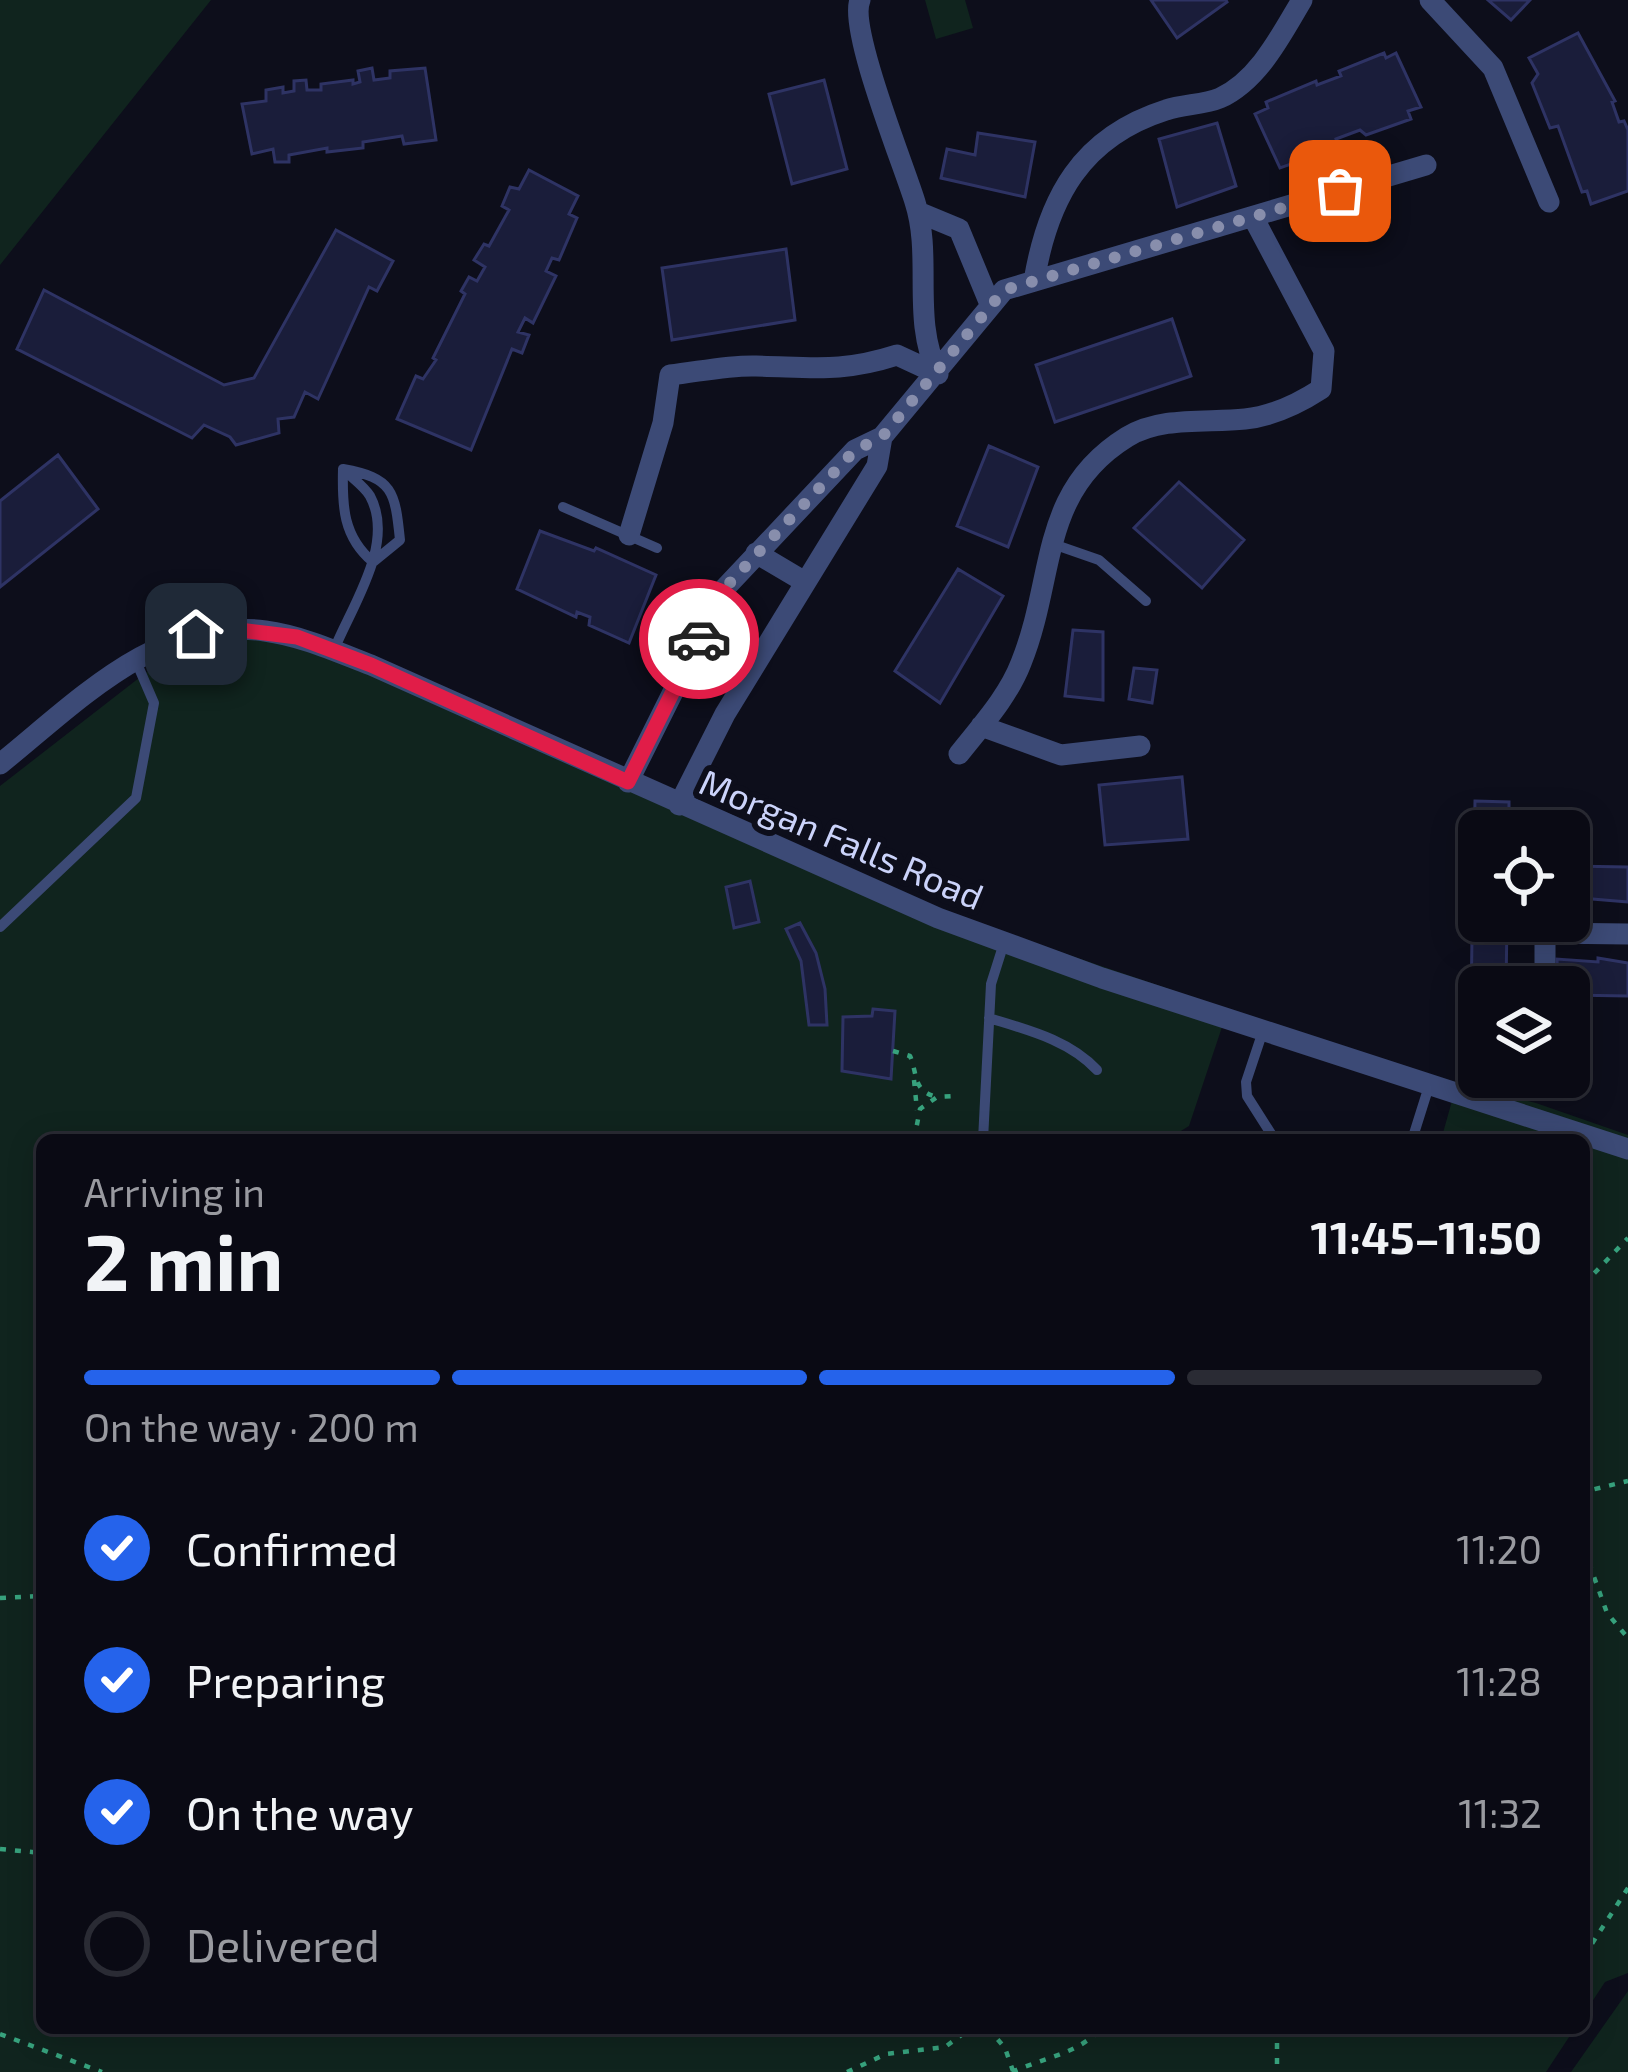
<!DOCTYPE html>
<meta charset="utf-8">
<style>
:root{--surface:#0a0a14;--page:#181822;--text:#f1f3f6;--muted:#999aa0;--line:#2a2b34;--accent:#2563eb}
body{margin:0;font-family:"Exo 2",sans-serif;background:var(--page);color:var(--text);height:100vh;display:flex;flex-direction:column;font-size:45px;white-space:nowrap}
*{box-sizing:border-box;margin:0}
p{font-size:39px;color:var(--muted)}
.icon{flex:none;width:66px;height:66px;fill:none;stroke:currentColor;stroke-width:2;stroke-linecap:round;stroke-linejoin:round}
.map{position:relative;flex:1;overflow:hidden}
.details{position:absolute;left:36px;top:1134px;width:1554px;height:900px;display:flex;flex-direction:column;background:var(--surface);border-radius:18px;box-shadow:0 6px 30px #0003,0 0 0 3px var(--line)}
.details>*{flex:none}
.fabs{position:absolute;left:1458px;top:810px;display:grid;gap:24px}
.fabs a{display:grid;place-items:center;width:132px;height:132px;border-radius:18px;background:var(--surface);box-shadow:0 6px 30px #0003,0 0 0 3px var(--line);font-size:60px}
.pin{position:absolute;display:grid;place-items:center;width:102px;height:102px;color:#fff;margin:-51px;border-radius:24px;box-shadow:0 6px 18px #0006}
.courier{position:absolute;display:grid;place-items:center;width:120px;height:120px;margin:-60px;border:9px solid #e11d48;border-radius:50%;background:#fff;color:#222;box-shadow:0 3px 15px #0007}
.headline em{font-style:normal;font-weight:700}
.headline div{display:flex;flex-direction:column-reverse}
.headline{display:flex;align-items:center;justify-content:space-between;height:204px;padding:0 48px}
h1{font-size:78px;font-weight:700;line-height:90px}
.bar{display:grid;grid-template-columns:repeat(4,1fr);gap:18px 12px;align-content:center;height:144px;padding:0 48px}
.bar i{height:15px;border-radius:9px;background:var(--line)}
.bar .on{background:var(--accent)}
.bar p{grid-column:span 4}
ol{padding:0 48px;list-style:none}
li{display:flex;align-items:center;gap:36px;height:132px}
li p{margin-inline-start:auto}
li .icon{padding:12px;border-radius:50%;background:var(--accent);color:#fff;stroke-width:4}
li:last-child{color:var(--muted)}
li i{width:66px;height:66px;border:6px solid var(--line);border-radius:50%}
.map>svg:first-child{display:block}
.green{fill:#10241e}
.building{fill:#1a1d3a;stroke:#2e3364;stroke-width:3}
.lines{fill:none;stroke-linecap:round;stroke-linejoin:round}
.path{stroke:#37a27d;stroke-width:4.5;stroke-dasharray:6 9;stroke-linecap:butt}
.service{stroke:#3c4a76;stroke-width:10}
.minor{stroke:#3c4a76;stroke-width:21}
.done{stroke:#888eac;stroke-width:12;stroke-dasharray:0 21.6}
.route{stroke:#e11d48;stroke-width:15}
.labels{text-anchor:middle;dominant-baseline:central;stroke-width:12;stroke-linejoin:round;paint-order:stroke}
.street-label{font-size:36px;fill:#cbd3fa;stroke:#0d0e1b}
</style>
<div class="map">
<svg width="1628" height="2072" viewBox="0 0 1628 2072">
<rect width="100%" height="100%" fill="#0d0e1b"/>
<path class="green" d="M0,0H211L0,265Z
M925,0H965L973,28L936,39Z
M268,623L819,870L1228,1009L1189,1126L1166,1140H42V2028H1575L1546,2072H0V786L157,664Z
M1457,1083L1536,1103L1628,1135V1973L1605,1982L1584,2014V1140H1441Z
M1628,1991V2072H1571Z"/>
<path class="building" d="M1151,0H1226L1227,2L1177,38Z
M1488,0H1530L1511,20Z
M1578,33L1615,101L1612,102L1619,122L1624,121L1628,130V191L1591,204L1587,191L1582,192L1558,126L1550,128L1532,83L1538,74L1529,58Z
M1384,53L1386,58L1396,53L1421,107L1408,111L1411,119L1366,135L1360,130L1336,139L1339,147L1280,168L1255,114L1268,108L1266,102L1316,81L1317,85L1341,76L1339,71Z
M372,68L374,80L390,78V71L425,68L436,140L404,144L402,136L363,142V148L327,152V148L289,155V162H275L273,149L252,154L242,104L266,101V90L283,87V93L294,91V81L306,80L307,90H321V84L353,80V84L360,82L358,71Z
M824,80L847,169L792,184L769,94Z
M1217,123L1236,186L1177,207L1159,139Z
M978,133L1035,142L1025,197L941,178L947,149L975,155Z
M529,170L578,196L569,214L577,218L559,260L552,258L546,271L556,276L533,323L525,318L518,332L529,335L522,353L512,349L471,450L397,419L416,376L423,379L436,360L433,358L465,294L461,291L469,277L477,281L485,267L474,260L484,244L489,246L509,210L502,206L510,187L519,189Z
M336,230L393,261L377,291L369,287L318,399L305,392L294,417L278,419L279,433L236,445L230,437L204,425L192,438L17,349L44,290L224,385L254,378Z
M786,249L795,320L672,340L662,268Z
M1172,319L1191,376L1055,422L1036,365Z
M989,446L1038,467L1008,547L957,526Z
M58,455L98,509L0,587V501Z
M1179,482L1244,540L1202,588L1134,528Z
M540,531L594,551L596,548L656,575L629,643L589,625L590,617L577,612L576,617L517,589Z
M958,569L1003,596L940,703L895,671Z
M1073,630L1103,632V700L1065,696Z
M1134,668L1157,670L1152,703L1129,699Z
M1182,777L1188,839L1105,845L1099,785Z
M1475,801L1509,802V831H1479V921H1507L1506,987H1479V1009H1471L1473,865H1478V848H1474Z
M1569,866L1628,867V902L1569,897Z
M750,881L759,922L734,928L726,887Z
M800,923L816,953L825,989L827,1025H809L801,961L786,929Z
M1598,958L1628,963V996L1569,995V987H1558L1557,959L1598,962Z
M873,1009L895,1011L891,1079L842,1071L843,1017L872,1016Z"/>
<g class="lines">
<path class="path" d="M893,1051L910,1056C918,1074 912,1091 937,1097
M914,1080L917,1110
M914,1140L920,1109L937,1097L954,1096
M1584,1284L1628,1238
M1584,1499L1591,1490L1628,1481
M1584,1549L1607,1613L1628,1638
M0,1598L42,1596
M0,1849L42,1853
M1584,1956L1628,1888
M988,2028L1005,2048L1013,2071
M1277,2028V2072
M0,2034L102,2072
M847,2072L886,2054L945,2047L971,2028
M1012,2072C1040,2059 1081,2053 1101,2028"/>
<path class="service" d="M343,469C393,478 395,491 400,540L373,562
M343,469C342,506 343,537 373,562
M563,507L657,548
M1053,544L1099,560L1146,601
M334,650C351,607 396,544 370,496C365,487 351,477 343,469
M0,927L136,798L154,703L135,659
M989,1018C1028,1030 1069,1040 1097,1070
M1263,1031L1246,1082L1247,1096L1275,1140
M983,1140L991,984L1004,943
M1412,1140L1429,1086"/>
<path class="minor" d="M860,0C848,28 904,166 915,202C933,258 911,318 938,374
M1430,0L1493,68L1549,202
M918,212L959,229L990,304
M1034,281C1048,198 1081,137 1166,110C1183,104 1204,105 1220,98C1259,80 1281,35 1302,0
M629,535L663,423L670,375C698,372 728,365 756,366C812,367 841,373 897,355L938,374
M756,553L805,582
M981,726L1061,755L1140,746
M959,754C981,726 1008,697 1021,663C1056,577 1038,492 1127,437C1161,416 1207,423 1245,419C1273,416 1298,404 1321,389L1324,351L1253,217
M0,764C76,703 159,615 265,631C302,636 337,652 371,665L938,918L1102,978L1628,1149
M628,782L725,588L855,450L882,437L1004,290L1426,165
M679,805L725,714L877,466L882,437
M1543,819V831
M1545,933L1628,934
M1545,987V922"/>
</g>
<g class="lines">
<path class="done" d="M699,639L725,588L855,450L882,437L1004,290L1340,191"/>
<path class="route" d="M196,634L231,629L297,637L371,665L628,782L699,639"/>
</g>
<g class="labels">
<g class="street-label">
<text transform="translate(842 838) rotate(23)">Morgan Falls Road</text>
</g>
</g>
</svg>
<div class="fabs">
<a><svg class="icon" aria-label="locate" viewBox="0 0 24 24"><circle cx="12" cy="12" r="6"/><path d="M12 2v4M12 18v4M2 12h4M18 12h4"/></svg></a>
<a><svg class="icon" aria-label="layers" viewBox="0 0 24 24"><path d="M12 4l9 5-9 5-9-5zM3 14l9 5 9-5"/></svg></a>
</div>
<div class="pin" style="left:1340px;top:191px;background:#ea580c"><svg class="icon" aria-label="bag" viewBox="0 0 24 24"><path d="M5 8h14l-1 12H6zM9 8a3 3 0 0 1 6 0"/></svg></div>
<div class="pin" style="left:196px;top:634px;background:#1f2937"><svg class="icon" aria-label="home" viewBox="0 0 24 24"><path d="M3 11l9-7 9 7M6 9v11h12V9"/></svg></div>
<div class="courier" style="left:699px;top:639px"><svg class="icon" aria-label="car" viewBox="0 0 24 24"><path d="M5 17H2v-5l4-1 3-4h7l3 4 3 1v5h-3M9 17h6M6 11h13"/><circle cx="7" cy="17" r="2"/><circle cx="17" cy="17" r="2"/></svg></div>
<section class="details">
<div class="headline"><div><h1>2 min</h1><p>Arriving in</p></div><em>11:45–11:50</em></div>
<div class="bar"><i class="on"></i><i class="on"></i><i class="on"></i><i></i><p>On the way · 200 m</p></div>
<ol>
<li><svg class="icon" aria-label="check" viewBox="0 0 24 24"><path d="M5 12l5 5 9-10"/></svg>Confirmed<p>11:20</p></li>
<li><svg class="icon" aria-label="check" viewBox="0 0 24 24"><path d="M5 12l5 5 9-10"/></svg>Preparing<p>11:28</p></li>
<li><svg class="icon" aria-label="check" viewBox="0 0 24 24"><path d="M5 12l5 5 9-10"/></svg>On the way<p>11:32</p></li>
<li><i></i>Delivered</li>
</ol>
</section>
</div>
